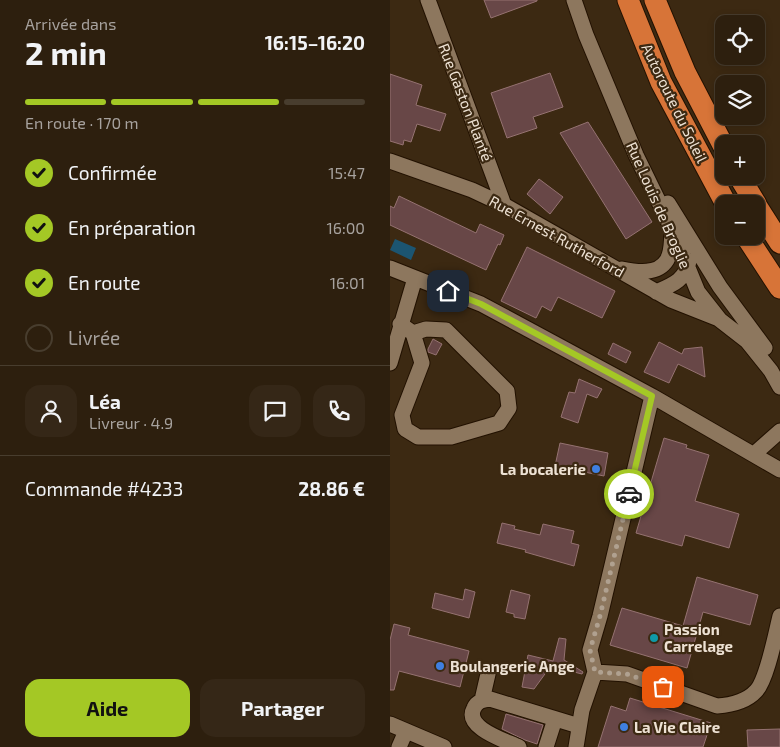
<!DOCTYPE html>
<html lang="fr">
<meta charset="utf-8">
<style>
:root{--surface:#2d1f0e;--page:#352717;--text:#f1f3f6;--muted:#a7a29e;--line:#483d2e;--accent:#a4c825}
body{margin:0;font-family:"Exo 2",sans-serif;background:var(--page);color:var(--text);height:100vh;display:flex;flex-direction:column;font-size:19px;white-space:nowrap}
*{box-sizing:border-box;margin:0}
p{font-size:16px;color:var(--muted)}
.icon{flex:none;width:28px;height:28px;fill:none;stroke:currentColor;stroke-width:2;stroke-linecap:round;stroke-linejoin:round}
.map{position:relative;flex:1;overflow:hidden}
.drawer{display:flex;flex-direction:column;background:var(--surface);width:390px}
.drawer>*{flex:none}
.controls{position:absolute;left:325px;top:15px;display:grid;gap:10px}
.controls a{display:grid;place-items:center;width:50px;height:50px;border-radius:10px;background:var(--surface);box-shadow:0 2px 8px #0003,0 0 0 1px var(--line);font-size:25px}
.pin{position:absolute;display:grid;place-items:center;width:42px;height:42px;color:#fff;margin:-21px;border-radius:10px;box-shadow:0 2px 8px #0006}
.courier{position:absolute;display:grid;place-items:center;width:50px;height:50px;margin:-25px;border:4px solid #a4c825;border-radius:50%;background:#fff;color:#222;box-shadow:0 1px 6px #0007}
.headline em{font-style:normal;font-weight:700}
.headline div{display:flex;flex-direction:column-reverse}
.headline{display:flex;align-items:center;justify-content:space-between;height:85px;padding:0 25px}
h1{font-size:32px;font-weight:700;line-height:38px}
.bar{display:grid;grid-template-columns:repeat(4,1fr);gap:8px 5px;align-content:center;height:60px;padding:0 25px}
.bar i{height:6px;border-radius:4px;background:var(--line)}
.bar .active{background:var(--accent)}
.bar p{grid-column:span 4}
.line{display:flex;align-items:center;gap:12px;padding:0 25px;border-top:1px solid var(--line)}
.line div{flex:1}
.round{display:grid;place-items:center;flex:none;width:52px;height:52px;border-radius:15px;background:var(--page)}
ol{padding:0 25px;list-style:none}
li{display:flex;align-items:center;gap:15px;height:55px}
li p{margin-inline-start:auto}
li .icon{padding:5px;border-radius:50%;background:var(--accent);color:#111;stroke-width:4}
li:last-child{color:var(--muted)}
li i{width:28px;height:28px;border:2px solid var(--line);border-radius:50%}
.cta{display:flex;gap:10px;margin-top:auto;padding:10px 25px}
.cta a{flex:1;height:58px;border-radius:15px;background:var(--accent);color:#111;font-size:20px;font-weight:700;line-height:58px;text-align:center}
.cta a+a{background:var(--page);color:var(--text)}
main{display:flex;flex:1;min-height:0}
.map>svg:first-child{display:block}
.water{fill:#1c5571}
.building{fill:#684747;stroke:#957271}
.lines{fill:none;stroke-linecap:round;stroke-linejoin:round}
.minor-casing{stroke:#210;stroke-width:17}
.highway-casing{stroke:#210;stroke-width:23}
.minor{stroke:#8d775e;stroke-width:15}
.highway{stroke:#d77438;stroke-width:21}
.done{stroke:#b0a190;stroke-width:5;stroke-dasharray:0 9}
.route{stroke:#a4c825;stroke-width:6}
.shop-dot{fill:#3f7fe0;stroke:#3c2912;stroke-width:2}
.culture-dot{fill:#0f9aa8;stroke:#3c2912;stroke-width:2}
.labels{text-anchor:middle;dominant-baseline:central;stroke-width:4.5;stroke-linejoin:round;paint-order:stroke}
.street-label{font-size:15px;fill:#eee2d4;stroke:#3c2912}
.poi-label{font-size:15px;font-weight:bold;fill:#eee2d4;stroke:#3c2912;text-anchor:start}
</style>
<main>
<section class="drawer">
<div class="headline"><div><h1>2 min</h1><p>Arrivée dans</p></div><em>16:15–16:20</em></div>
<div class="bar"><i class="active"></i><i class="active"></i><i class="active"></i><i></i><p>En route · 170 m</p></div>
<ol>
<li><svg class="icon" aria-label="check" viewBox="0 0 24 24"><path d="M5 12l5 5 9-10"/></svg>Confirmée<p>15:47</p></li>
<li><svg class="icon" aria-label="check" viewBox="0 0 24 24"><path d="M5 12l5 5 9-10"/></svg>En préparation<p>16:00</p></li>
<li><svg class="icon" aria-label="check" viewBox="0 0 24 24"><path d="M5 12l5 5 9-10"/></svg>En route<p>16:01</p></li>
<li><i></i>Livrée</li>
</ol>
<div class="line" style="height:90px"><a class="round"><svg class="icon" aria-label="person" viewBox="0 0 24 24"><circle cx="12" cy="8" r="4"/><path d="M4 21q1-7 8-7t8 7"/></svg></a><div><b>Léa</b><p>Livreur · 4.9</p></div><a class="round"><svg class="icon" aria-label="chat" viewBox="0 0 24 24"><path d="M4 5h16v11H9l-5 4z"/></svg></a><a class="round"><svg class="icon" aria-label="phone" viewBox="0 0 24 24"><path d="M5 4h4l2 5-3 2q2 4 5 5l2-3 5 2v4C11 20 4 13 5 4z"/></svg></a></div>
<div class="line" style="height:65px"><div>Commande #4233</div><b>28.86 €</b></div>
<div class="cta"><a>Aide</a><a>Partager</a></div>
</section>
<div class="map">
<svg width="390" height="747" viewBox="0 0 390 747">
<rect width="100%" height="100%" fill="#3c2912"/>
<path class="water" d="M5,239L26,248L21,260L0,250Z"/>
<path class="building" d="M94,0H147V1L101,18Z
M160,73L173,107L143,117L147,128L117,138L101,93Z
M0,74L32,85L26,105L56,114L50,131L27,124L21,142L14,140L13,145L0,141Z
M198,122L262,222L236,239L170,133Z
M149,179L173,197L160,214L137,194Z
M9,196L86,233L90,224L114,235L110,245L108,244L96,270L0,225V206L4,208Z
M137,247L225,291L212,318L168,297L161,311L152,306L146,318L111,301Z
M43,339L52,344L46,355L38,352V349Z
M269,342L292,354L294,349L312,347L315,377L288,364L279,383L254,372Z
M223,343L241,352L236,363L218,354Z
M189,379L212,389L207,398L197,394L188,423L171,417L179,392L185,393Z
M274,438L297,445L296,448L319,455L305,501L349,514L339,548L295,535L292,546L246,533Z
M170,443L218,453L214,476L165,466Z
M112,523L125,526L124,529L150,535L153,524L184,531L181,543L189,545L184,566L135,552L136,550L107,543Z
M307,577L368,595L360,625L313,612L297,668L220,645L232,608L293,626Z
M75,589L85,592L79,618L42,608L45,593L73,600Z
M121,590L140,595L135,619L124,617V614L116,612Z
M4,624L20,628L18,635L79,651L70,687L9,671L4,690H0V640Z
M169,638L176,639L174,660L193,672L192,674L172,669V671L161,669L163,663L144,689L132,687L138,655L163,661Z
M240,698L321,723L313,747H208L221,706L236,711Z
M116,714L153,725L147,744L135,740L112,729Z
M390,729V747H358L357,730Z"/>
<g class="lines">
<g class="minor-casing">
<path id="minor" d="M38,0L114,205
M184,0L196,35L246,155L283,231L308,292L330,320L357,341L381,371L390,387
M0,161L82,190L114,205L281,300L329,319
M278,203L330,287L375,348
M0,268L91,304L262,396L390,470
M232,269C247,272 268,275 277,260C282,252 281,242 282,233
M266,292C282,285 296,280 299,261
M10,324L23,333L32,363L12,415L15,429L28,437H61L109,423L119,408L117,391L56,330L36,329L23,333
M0,363L25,278
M364,454L390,431
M205,672L237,674L327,706C341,705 356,702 366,691C377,680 386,632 390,616
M92,700L98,674
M0,724L54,747
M9,747L16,731
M129,747C117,741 73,728 84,708C87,701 93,700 100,699L189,726
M156,747L165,719
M186,747L192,710L205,672L200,650L210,616L262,396"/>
</g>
<g class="highway-casing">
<path id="highway" d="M238,0L271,82L336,204
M265,0L295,72L334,147
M349,176L366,204
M366,205L390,243
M356,236L390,288"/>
</g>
<use href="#minor" class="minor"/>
<use href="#highway" class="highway"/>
</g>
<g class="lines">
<path class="done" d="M239,494L210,616L200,650L205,672L237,674L273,687"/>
<path class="route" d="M58,291L91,304L262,396L239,494"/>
</g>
<g class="shop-dot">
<circle cx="206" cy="469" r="5"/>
<circle cx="50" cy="666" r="5"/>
<circle cx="234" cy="727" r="5"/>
</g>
<circle class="culture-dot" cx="264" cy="638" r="5"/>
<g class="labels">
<g class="street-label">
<text transform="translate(76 102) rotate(69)">Rue Gaston Planté</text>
<text transform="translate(285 103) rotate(64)">Autoroute du Soleil</text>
<text transform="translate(269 205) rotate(66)">Rue Louis de Broglie</text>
<text transform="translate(167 236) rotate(29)">Rue Ernest Rutherford</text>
</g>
<g class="poi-label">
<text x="196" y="469" text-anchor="end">La bocalerie</text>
<text x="274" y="629">Passion<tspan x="274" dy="17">Carrelage</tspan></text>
<text x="60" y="666">Boulangerie Ange</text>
<text x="244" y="727">La Vie Claire</text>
</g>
</g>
</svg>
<div class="controls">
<a><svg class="icon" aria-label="locate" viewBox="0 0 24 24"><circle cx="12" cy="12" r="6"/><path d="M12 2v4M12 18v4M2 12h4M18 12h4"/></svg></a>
<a><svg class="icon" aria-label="layers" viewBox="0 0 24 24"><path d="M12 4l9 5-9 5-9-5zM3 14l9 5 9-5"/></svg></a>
<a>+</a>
<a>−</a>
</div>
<div class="pin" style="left:273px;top:687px;background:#ea580c"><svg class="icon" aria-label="bag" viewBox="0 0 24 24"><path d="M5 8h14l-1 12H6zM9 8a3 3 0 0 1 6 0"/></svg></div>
<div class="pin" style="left:58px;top:291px;background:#1f2937"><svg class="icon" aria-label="home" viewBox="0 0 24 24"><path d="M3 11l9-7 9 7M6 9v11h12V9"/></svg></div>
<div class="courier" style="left:239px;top:494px"><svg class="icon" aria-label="car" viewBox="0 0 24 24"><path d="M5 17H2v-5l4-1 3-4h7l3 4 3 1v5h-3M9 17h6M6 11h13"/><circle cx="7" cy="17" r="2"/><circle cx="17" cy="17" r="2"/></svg></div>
</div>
</main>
